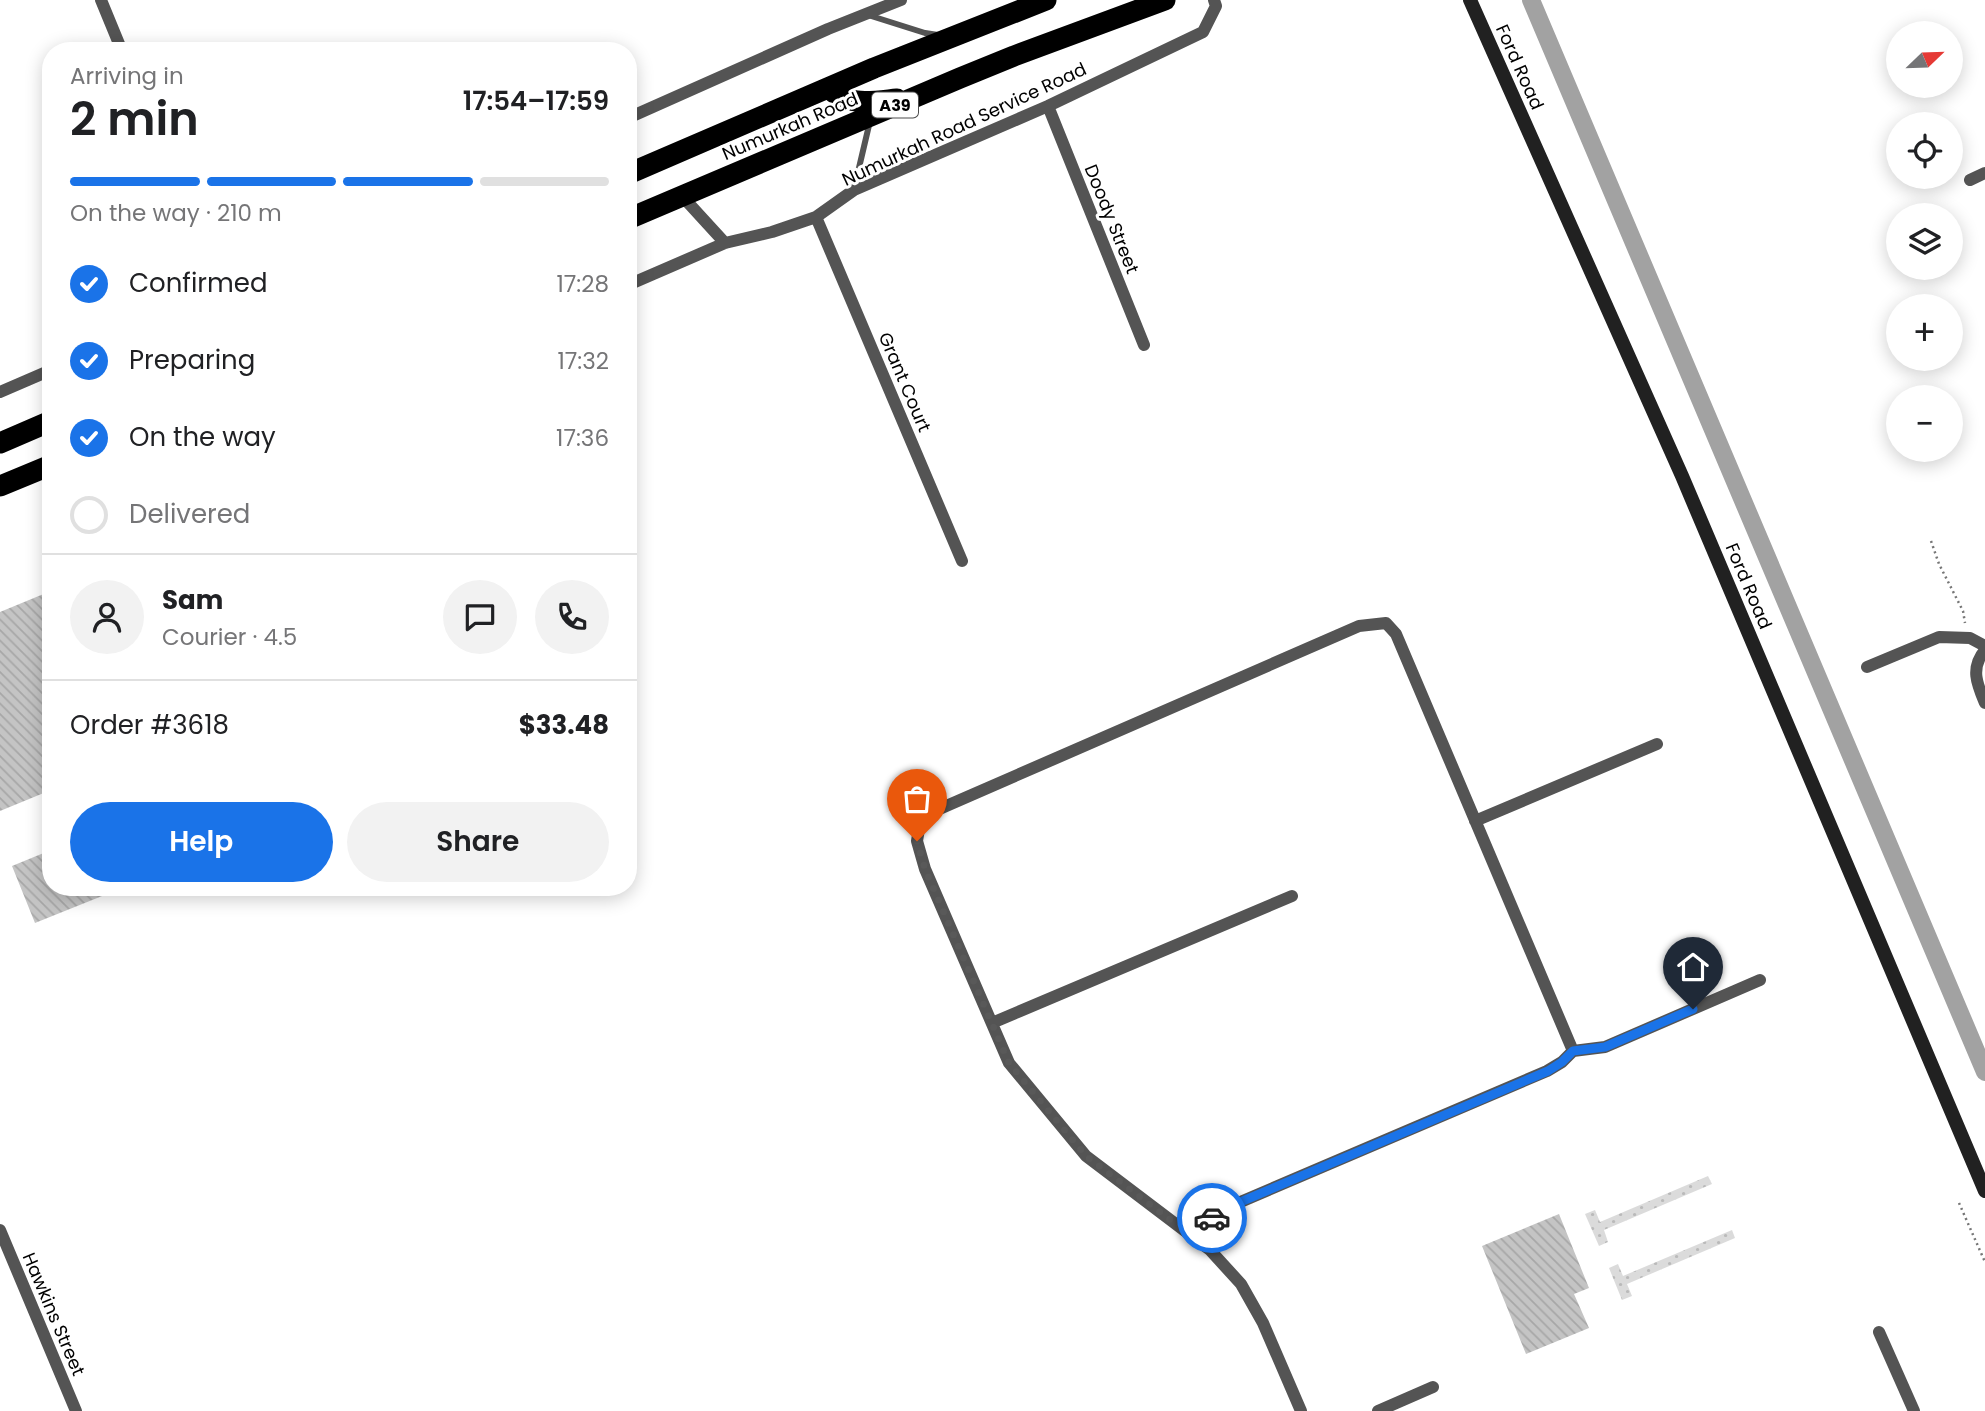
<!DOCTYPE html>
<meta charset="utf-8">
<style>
:root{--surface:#fff;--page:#f2f2f2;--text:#202124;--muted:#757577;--line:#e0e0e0;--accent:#1a73e8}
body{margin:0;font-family:Poppins,sans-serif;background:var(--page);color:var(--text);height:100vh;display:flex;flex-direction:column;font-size:26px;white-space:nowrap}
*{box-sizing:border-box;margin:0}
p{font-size:23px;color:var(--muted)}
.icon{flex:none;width:38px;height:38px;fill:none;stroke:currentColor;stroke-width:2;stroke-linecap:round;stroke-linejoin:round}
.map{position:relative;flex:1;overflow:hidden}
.drawer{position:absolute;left:42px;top:42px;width:595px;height:854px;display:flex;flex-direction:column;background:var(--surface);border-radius:28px;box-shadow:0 4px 18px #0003}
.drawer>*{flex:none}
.needle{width:46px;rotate:67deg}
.buttons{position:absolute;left:1886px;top:21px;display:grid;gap:14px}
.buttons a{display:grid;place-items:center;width:77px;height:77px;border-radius:50%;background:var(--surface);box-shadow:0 4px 18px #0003;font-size:35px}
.pin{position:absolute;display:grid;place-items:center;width:60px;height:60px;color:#fff;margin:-72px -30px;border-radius:50% 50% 50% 0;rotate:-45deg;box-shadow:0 0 7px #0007}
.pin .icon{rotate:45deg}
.courier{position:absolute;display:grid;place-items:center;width:70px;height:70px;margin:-35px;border:5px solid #1a73e8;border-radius:50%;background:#fff;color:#222;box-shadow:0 2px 9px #0007}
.overview em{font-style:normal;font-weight:600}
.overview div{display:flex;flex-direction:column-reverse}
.overview{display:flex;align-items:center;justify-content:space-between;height:119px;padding:0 28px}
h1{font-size:46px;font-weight:600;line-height:52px}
.bar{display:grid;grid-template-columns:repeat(4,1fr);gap:10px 7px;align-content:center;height:84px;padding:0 28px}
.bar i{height:9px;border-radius:5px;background:var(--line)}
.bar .on{background:var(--accent)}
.bar p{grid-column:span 4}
.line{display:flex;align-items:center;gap:18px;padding:0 28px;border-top:2px solid var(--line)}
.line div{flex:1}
.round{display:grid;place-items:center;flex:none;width:74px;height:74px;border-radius:37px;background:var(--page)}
ol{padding:0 28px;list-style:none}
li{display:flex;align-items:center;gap:21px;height:77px}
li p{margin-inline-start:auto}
li .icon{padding:7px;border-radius:50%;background:var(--accent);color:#fff;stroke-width:4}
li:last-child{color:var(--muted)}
li i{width:38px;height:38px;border:4px solid var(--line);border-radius:50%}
.button{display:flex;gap:14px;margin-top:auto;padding:14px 28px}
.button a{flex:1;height:80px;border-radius:42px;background:var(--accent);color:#fff;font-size:28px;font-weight:600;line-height:80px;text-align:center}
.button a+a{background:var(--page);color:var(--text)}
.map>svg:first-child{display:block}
.park{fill:url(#park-dots)}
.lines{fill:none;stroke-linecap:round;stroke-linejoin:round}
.canal{stroke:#a2a2a2;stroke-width:18}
.building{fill:url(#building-back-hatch)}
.path{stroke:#767676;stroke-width:2.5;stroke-dasharray:2 3.5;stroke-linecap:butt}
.lane{stroke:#545454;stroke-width:6}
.street{stroke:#545454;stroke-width:12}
.secondary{stroke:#212121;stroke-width:14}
.highway{stroke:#000;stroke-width:21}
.done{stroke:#595959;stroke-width:7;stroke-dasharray:0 12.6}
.route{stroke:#1a73e8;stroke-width:9}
.labels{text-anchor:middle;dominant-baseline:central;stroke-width:6;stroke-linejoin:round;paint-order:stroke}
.shield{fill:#fff;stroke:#4c4c4c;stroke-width:2}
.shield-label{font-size:16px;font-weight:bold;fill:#000}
.street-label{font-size:18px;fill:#000;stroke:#fff}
</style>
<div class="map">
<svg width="1985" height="1411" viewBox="0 0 1985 1411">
<defs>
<pattern id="park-dots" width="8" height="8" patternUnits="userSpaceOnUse" patternTransform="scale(1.75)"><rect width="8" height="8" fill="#dbdbdb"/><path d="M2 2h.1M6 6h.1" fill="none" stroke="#bababa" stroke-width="1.8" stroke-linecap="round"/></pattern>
<pattern id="building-back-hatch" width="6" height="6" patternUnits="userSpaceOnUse" patternTransform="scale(1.75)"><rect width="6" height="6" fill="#c4c4c4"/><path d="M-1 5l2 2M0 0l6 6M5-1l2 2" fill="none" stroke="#a7a7a7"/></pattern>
</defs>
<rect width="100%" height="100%" fill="#fff"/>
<path class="park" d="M1708,1176L1712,1184L1604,1230L1608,1242L1599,1246L1585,1214L1595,1210L1600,1222Z
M1732,1230L1735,1238L1627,1284L1632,1296L1622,1300L1609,1268L1618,1264L1623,1276Z"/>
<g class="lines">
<path class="canal" d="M1531,0L1985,1072"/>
</g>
<path class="building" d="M46,593L51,603V790L0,811V612Z
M51,850V887L122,888L35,923L12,866Z
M1559,1214L1589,1288L1574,1294L1589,1328L1526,1354L1482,1246Z"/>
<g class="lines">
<path class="path" d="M1931,541L1939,564L1963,611L1965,623
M1959,1203L1985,1262"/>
<path class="lane" d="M868,15L925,33L938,35
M854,189L870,121"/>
<path class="street" d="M101,0L122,51
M1048,106L1144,345
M628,118L828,29L901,0
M1970,180L1985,173
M682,196L725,243
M816,217L962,561
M628,285L725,243L772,232L816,217L854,190L1048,106L1203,32L1216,6L1214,0
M0,392L51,370
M1985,650C1970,668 1977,684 1985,703
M1867,667L1939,637L1970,638L1985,646
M1475,821L1657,744
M992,1023L1292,896
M0,1230L76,1411
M1193,1237L1207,1221L1224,1209L1547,1071L1562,1062L1573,1051L1605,1047L1760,980
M1879,1332L1914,1411
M1301,1411L1263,1323L1241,1284L1210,1250L1086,1156L1009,1063L925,869L917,841L921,817L1359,626L1386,623L1396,634L1573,1051
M1378,1411L1433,1387"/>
<path class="secondary" d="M1470,0L1682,476L1985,1191"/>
<path class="highway" d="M829,88C846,107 875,101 897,99
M628,174L874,68L1046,0
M628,219L960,78L1014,56L1165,0
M0,443L51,421
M0,486L51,465"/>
</g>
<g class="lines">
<path class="done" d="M917,841L925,869L1009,1063L1086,1156L1193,1237L1212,1218"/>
<path class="route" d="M1212,1218L1224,1209L1548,1071L1562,1062L1573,1051L1605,1047L1693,1009"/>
</g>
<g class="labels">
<rect class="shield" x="872" y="92.5" width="46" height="25" rx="5"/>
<g class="shield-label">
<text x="895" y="105">A39</text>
</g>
<g class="street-label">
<text transform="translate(1520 67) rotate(66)">Ford Road</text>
<text transform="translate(964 124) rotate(-25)">Numurkah Road Service Road</text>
<text transform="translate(790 126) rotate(-23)">Numurkah Road</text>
<text transform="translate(1112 219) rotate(68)">Doody Street</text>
<text transform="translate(905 382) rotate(67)">Grant Court</text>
<text transform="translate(1749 586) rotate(67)">Ford Road</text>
<text transform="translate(54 1314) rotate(67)">Hawkins Street</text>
</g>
</g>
</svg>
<div class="buttons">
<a><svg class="needle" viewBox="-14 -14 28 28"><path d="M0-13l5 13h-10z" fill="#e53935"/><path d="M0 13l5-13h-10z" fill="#757577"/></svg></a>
<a><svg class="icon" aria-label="locate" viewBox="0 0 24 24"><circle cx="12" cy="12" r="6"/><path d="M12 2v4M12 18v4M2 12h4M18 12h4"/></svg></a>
<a><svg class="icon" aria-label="layers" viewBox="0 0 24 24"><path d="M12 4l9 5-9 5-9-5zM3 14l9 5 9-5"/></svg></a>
<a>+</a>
<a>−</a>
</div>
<div class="pin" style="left:917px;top:841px;background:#ea580c"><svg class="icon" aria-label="bag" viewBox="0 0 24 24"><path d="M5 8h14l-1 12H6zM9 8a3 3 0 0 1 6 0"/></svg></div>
<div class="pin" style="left:1693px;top:1009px;background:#1f2937"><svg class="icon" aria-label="home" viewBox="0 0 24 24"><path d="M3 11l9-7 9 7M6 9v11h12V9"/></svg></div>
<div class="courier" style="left:1212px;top:1218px"><svg class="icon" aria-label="car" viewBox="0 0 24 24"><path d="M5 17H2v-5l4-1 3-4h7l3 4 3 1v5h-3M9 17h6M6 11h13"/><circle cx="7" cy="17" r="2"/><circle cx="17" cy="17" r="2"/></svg></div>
<section class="drawer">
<div class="overview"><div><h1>2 min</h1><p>Arriving in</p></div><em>17:54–17:59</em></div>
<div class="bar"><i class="on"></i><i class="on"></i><i class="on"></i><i></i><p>On the way · 210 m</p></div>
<ol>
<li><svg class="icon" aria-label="check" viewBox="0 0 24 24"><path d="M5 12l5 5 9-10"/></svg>Confirmed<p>17:28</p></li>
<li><svg class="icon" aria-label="check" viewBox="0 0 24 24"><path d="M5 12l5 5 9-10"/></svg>Preparing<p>17:32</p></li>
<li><svg class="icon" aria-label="check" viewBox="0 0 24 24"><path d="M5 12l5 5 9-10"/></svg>On the way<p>17:36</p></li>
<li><i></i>Delivered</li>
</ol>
<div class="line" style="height:126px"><a class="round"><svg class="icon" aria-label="person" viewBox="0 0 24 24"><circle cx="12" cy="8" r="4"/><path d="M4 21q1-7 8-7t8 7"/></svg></a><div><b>Sam</b><p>Courier · 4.5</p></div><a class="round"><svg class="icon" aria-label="chat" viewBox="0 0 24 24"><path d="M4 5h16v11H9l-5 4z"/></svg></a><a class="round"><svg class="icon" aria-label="phone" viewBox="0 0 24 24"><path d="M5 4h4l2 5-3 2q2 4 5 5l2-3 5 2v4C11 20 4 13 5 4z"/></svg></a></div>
<div class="line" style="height:91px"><div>Order #3618</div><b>$33.48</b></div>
<div class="button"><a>Help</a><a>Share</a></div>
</section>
</div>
